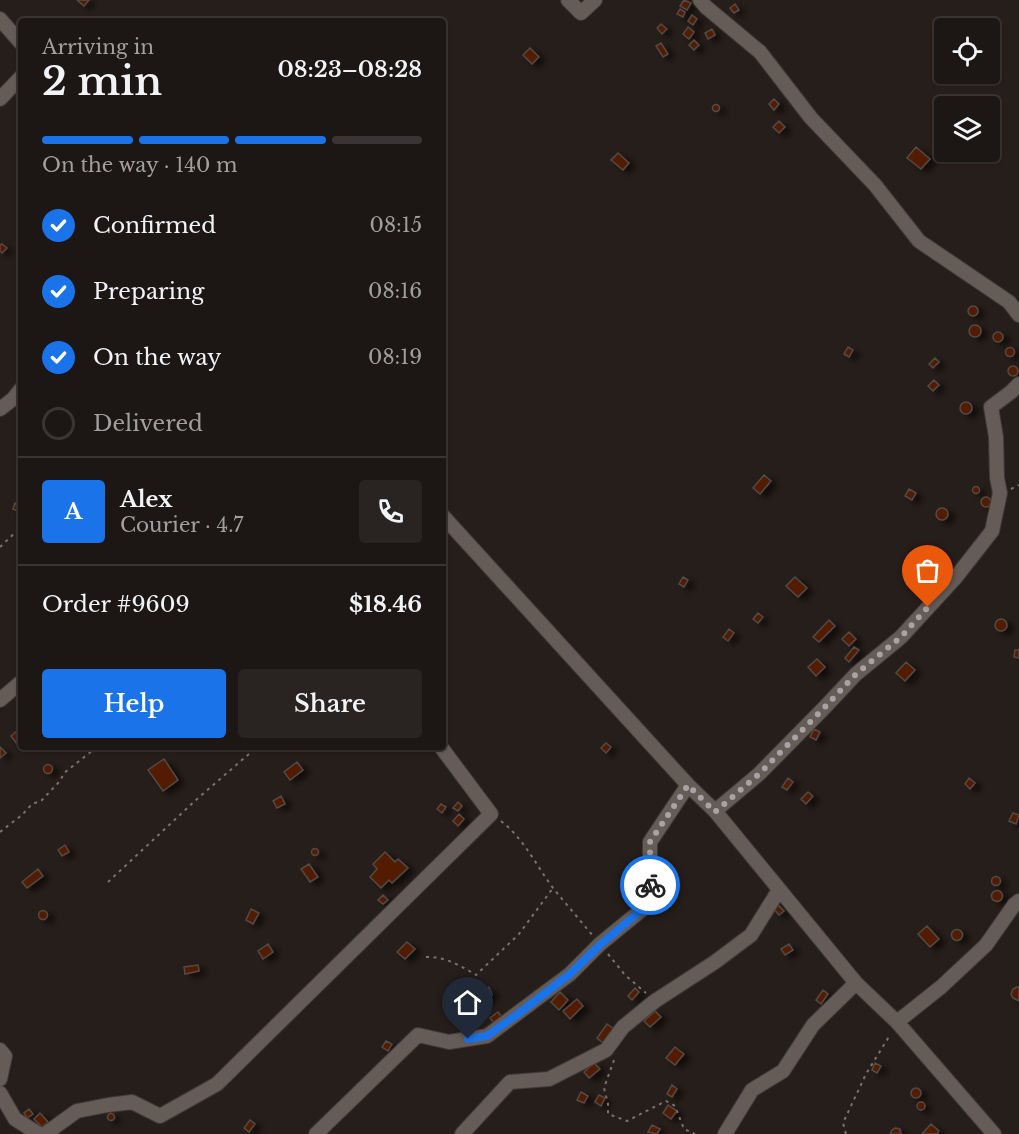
<!DOCTYPE html>
<meta charset="utf-8">
<style>
:root{--surface:#1c1614;--page:#292322;--text:#f1f3f6;--muted:#a09fa0;--line:#3a3534;--accent:#1a73e8}
body{margin:0;font-family:"Libre Baskerville",serif;background:var(--page);color:var(--text);height:100vh;display:flex;flex-direction:column;font-size:22px;white-space:nowrap}
*{box-sizing:border-box;margin:0}
p{font-size:20px;color:var(--muted)}
.icon{flex:none;width:33px;height:33px;fill:none;stroke:currentColor;stroke-width:2;stroke-linecap:round;stroke-linejoin:round}
.map{position:relative;flex:1;overflow:hidden}
.sheet{position:absolute;left:18px;top:18px;width:428px;height:732px;display:flex;flex-direction:column;background:var(--surface);border-radius:6px;box-shadow:0 2px 4px #0004,0 0 0 2px var(--line)}
.sheet>*{flex:none}
.fabs{position:absolute;left:934px;top:18px;display:grid;gap:12px}
.fabs a{display:grid;place-items:center;width:66px;height:66px;border-radius:6px;background:var(--surface);box-shadow:0 2px 4px #0004,0 0 0 2px var(--line);font-size:30px}
.pin{position:absolute;display:grid;place-items:center;width:51px;height:51px;color:#fff;margin:-62px -26px;border-radius:50% 50% 50% 0;rotate:-45deg;box-shadow:0 0 6px #0007}
.pin .icon{rotate:45deg}
.courier{position:absolute;display:grid;place-items:center;width:60px;height:60px;margin:-30px;border:4px solid #1a73e8;border-radius:50%;background:#fff;color:#222;box-shadow:0 2px 8px #0007}
.overview em{font-style:normal;font-weight:600}
.overview div{display:flex;flex-direction:column-reverse}
.overview{display:flex;align-items:center;justify-content:space-between;height:102px;padding:0 24px}
h1{font-size:39px;font-weight:600;line-height:45px}
.bar{display:grid;grid-template-columns:repeat(4,1fr);gap:9px 6px;align-content:center;height:72px;padding:0 24px}
.bar i{height:8px;border-radius:4px;background:var(--line)}
.bar .active{background:var(--accent)}
.bar p{grid-column:span 4}
.line{display:flex;align-items:center;gap:15px;padding:0 24px;border-top:2px solid var(--line)}
.line div{flex:1}
.round{display:grid;place-items:center;flex:none;width:63px;height:63px;border-radius:6px;background:var(--page)}
ol{padding:0 24px;list-style:none}
li{display:flex;align-items:center;gap:18px;height:66px}
li p{margin-inline-start:auto}
li .icon{padding:6px;border-radius:50%;background:var(--accent);color:#fff;stroke-width:4}
li:last-child{color:var(--muted)}
li i{width:33px;height:33px;border:3px solid var(--line);border-radius:50%}
.button{display:flex;gap:12px;margin-top:auto;padding:12px 24px}
.button a{flex:1;height:69px;border-radius:6px;background:var(--accent);color:#fff;font-size:24px;font-weight:600;line-height:69px;text-align:center}
.button a+a{background:var(--page);color:var(--text)}
.map>svg:first-child{display:block}
.building{fill:#531d00;stroke:#534945;stroke-width:1.5;filter:url(#shadow)}
.lines{fill:none;stroke-linecap:round;stroke-linejoin:round}
.minor-casing{stroke:#413a37;stroke-width:16}
.path{stroke:#7a726f;stroke-width:2;stroke-dasharray:3 4.5;stroke-linecap:butt}
.minor{stroke:#655b57;stroke-width:14}
.done{stroke:#aaa3a1;stroke-width:6;stroke-dasharray:0 10.8}
.route{stroke:#1a73e8;stroke-width:8}
</style>
<div class="map">
<svg width="1019" height="1134" viewBox="0 0 1019 1134">
<defs>
<filter id="shadow"><feDropShadow dx="6" dy="3.5" stdDeviation="3" flood-color="#0009"/></filter>
</defs>
<rect width="100%" height="100%" fill="#261e1a"/>
<path class="building" d="M77,0H89L84,6Z
M684,0L691,3L687,10L680,6Z
M735,4L739,10L734,13L730,8Z
M680,9L685,12L683,17L677,14Z
M692,15L697,19L693,25L688,21Z
M661,24L667,29L662,34L657,28Z
M688,27L694,32L689,39L683,34Z
M712,29L715,35L708,39L705,33Z
M694,40L699,45L694,50L689,45Z
M661,43L668,54L663,57L656,46Z
M530,48L539,57L532,64L523,55Z
M774,99L779,104L774,110L769,104Z
M712.5 108a3.5 3.5 0 1 1 7 0a3.5 3.5 0 1 1-7 0Z
M779,121L785,127L779,133L773,127Z
M916,147L930,159L921,169L907,158Z
M618,153L629,163L623,170L611,160Z
M2,244L7,248L2,253L0,251V245Z
M968 311a5 5 0 1 1 10 0a5 5 0 1 1-10 0Z
M969 331a6 6 0 1 1 12 0a6 6 0 1 1-12 0Z
M993 337a5 5 0 1 1 10 0a5 5 0 1 1-10 0Z
M848,347L853,350L849,357L844,354Z
M1005.5 352a4.5 4.5 0 1 1 9 0a4.5 4.5 0 1 1-9 0Z
M935,358L939,362L933,368L929,364Z
M1008 371a5 5 0 1 1 10 0a5 5 0 1 1-10 0Z
M934,380L939,385L933,391L928,386Z
M960 408a6 6 0 1 1 12 0a6 6 0 1 1-12 0Z
M764,475L771,481L760,494L753,488Z
M972.5 490a3.5 3.5 0 1 1 7 0a3.5 3.5 0 1 1-7 0Z
M909,489L916,493L912,500L905,496Z
M981 502a5 5 0 1 1 10 0a5 5 0 1 1-10 0Z
M15,503L20,506L18,511L13,509Z
M936 514a6 6 0 1 1 12 0a6 6 0 1 1-12 0Z
M906 560a6 6 0 1 1 12 0a6 6 0 1 1-12 0Z
M683,577L688,580L684,587L679,584Z
M795,577L807,588L798,597L786,586Z
M758,613L763,617L758,623L753,619Z
M995 625a6 6 0 1 1 12 0a6 6 0 1 1-12 0Z
M829,620L835,626L819,642L813,637Z
M729,629L734,633L728,641L723,637Z
M849,632L856,639L849,646L842,639Z
M854,647L859,650L849,662L845,658Z
M1015,650H1019V658L1014,657Z
M817,659L825,667L816,676L808,667Z
M906,662L915,670L905,681L896,673Z
M814,729L820,732L816,740L810,737Z
M18,730L21,734V741L17,744L11,736Z
M606,743L611,747L606,753L601,748Z
M0,747L6,753L0,758Z
M164,759L178,780L163,791L148,770Z
M297,762L303,770L290,780L284,772Z
M43.5 769a4.5 4.5 0 1 1 9 0a4.5 4.5 0 1 1-9 0Z
M788,778L793,782L787,790L782,787Z
M969,778L975,783L970,789L965,784Z
M808,792L813,796L806,804L801,799Z
M281,796L285,804L277,808L273,801Z
M458,802L462,806L458,811L453,808Z
M441,804L446,807L442,813L437,809Z
M1013,813L1019,815L1016,824L1009,821Z
M459,814L464,819L458,826L453,821Z
M65,845L69,852L62,856L58,850Z
M311.5 852a3.5 3.5 0 1 1 7 0a3.5 3.5 0 1 1-7 0Z
M385,852L395,862L398,859L408,868L392,883L389,880L381,888L370,877L377,869L373,864Z
M309,864L318,877L310,882L301,869Z
M38,869L43,876L27,888L22,882Z
M991.5 881a4.5 4.5 0 1 1 9 0a4.5 4.5 0 1 1-9 0Z
M991.5 896a5.5 5.5 0 1 1 11 0a5.5 5.5 0 1 1-11 0Z
M383,895L388,900L383,904L378,900Z
M778,905L784,911L779,915L774,909Z
M251,909L259,913L253,924L246,920Z
M38.5 915a4.5 4.5 0 1 1 9 0a4.5 4.5 0 1 1-9 0Z
M927,926L939,939L930,947L918,934Z
M951.5 935a5.5 5.5 0 1 1 11 0a5.5 5.5 0 1 1-11 0Z
M407,942L415,949L405,959L397,952Z
M268,944L273,952L263,959L258,951Z
M789,944L793,950L785,955L781,949Z
M198,965L199,971L185,974L184,967Z
M489,987L492,995L480,1002L476,995Z
M1017,987H1019V1001L1013,998L1011,994L1013,989Z
M635,988L639,992L632,1000L628,996Z
M823,990L828,994L821,1004L816,1000Z
M560,992L568,1000L559,1010L551,1002Z
M577,999L583,1006L570,1019L563,1011Z
M655,1011L661,1017L650,1027L644,1021Z
M498,1012L502,1017L494,1023L490,1018Z
M607,1024L614,1029L603,1043L597,1038Z
M386,1041L392,1044L388,1051L382,1047Z
M675,1047L684,1054L675,1065L666,1058Z
M594,1063L600,1069L589,1078L584,1072Z
M875,1063L881,1066L877,1073L872,1070Z
M672,1085L677,1089L672,1097L667,1094Z
M911 1093a5 5 0 1 1 10 0a5 5 0 1 1-10 0Z
M581,1092L588,1096L584,1103L577,1100Z
M599,1095L605,1098L601,1106L595,1102Z
M917 1106a4 4 0 1 1 8 0a4 4 0 1 1-8 0Z
M668,1105L677,1111L671,1119L663,1113Z
M29,1109L33,1114L27,1118L24,1113Z
M40,1113L48,1122L42,1127L34,1119Z
M107.5 1117a3.5 3.5 0 1 1 7 0a3.5 3.5 0 1 1-7 0Z
M250,1120L255,1124L249,1132L244,1128Z
M931,1124L939,1131L937,1134H922Z
M652,1125L660,1129L657,1134L648,1132Z
M895,1128L900,1129L901,1134H890L892,1130Z"/>
<g class="lines">
<g class="minor-casing">
<path id="minor" d="M568,0L581,13L595,0
M700,0L706,7L760,52L811,118L875,185L919,241L1009,302L1019,315
M0,19L21,43
M0,99L21,77
M0,409L13,399L21,389
M442,515L688,785L715,811L856,983L897,1022L994,1134
M0,700L21,682
M715,811L759,774L825,707L856,674L901,637L956,577L992,531L1000,493L997,478L996,437L991,407L1011,392L1019,384
M897,1022L941,987L986,945L1014,905L1019,901
M0,1050L5,1056L0,1079
M0,1093L15,1119L39,1134
M45,1134L77,1111L108,1105L132,1102L160,1116L217,1084L491,814L441,747
M316,1134L418,1035L449,1042L487,1036L570,974L600,944L650,903V842L688,785
M462,1134L510,1082L549,1079L606,1050L623,1027L655,1001L715,962L751,935L779,890
M725,1134L752,1090L783,1071L813,1025L856,983"/>
</g>
<path class="path" d="M1011,489L1019,485
M0,547L21,527
M501,821C524,839 536,865 553,888C566,904 580,920 593,936
M0,832L22,815L32,804L41,801L60,781L64,773L97,747
M108,882L197,799L257,747
M608,954L625,975L646,993
M426,957C444,956 461,966 476,975L519,934L553,888
M614,1060L604,1088L608,1104V1114L627,1121L666,1101L675,1106L684,1129L695,1134
M846,1134L843,1123L866,1074L890,1035"/>
<use href="#minor" class="minor"/>
</g>
<g class="lines">
<path class="done" d="M650,885V842L688,785L715,812L759,774L825,707L856,674L901,637L928,607"/>
<path class="route" d="M468,1039L487,1036L518,1014L570,974L600,945L650,903V885"/>
</g>
</svg>
<div class="fabs">
<a><svg class="icon" aria-label="locate" viewBox="0 0 24 24"><circle cx="12" cy="12" r="6"/><path d="M12 2v4M12 18v4M2 12h4M18 12h4"/></svg></a>
<a><svg class="icon" aria-label="layers" viewBox="0 0 24 24"><path d="M12 4l9 5-9 5-9-5zM3 14l9 5 9-5"/></svg></a>
</div>
<div class="pin" style="left:928px;top:607px;background:#ea580c"><svg class="icon" aria-label="bag" viewBox="0 0 24 24"><path d="M5 8h14l-1 12H6zM9 8a3 3 0 0 1 6 0"/></svg></div>
<div class="pin" style="left:468px;top:1039px;background:#1f2937"><svg class="icon" aria-label="home" viewBox="0 0 24 24"><path d="M3 11l9-7 9 7M6 9v11h12V9"/></svg></div>
<div class="courier" style="left:650px;top:885px"><svg class="icon" aria-label="bike" viewBox="0 0 24 24"><circle cx="6" cy="16" r="4"/><circle cx="18" cy="16" r="4"/><path d="M6 16l4-8h5l3 8M10 8l3 8H6M13 5h3"/></svg></div>
<section class="sheet">
<div class="overview"><div><h1>2 min</h1><p>Arriving in</p></div><em>08:23–08:28</em></div>
<div class="bar"><i class="active"></i><i class="active"></i><i class="active"></i><i></i><p>On the way · 140 m</p></div>
<ol>
<li><svg class="icon" aria-label="check" viewBox="0 0 24 24"><path d="M5 12l5 5 9-10"/></svg>Confirmed<p>08:15</p></li>
<li><svg class="icon" aria-label="check" viewBox="0 0 24 24"><path d="M5 12l5 5 9-10"/></svg>Preparing<p>08:16</p></li>
<li><svg class="icon" aria-label="check" viewBox="0 0 24 24"><path d="M5 12l5 5 9-10"/></svg>On the way<p>08:19</p></li>
<li><i></i>Delivered</li>
</ol>
<div class="line" style="height:108px"><b class="round" style="background:var(--accent);color:#fff">A</b><div><b>Alex</b><p>Courier · 4.7</p></div><a class="round"><svg class="icon" aria-label="phone" viewBox="0 0 24 24"><path d="M5 4h4l2 5-3 2q2 4 5 5l2-3 5 2v4C11 20 4 13 5 4z"/></svg></a></div>
<div class="line" style="height:78px"><div>Order #9609</div><b>$18.46</b></div>
<div class="button"><a>Help</a><a>Share</a></div>
</section>
</div>
